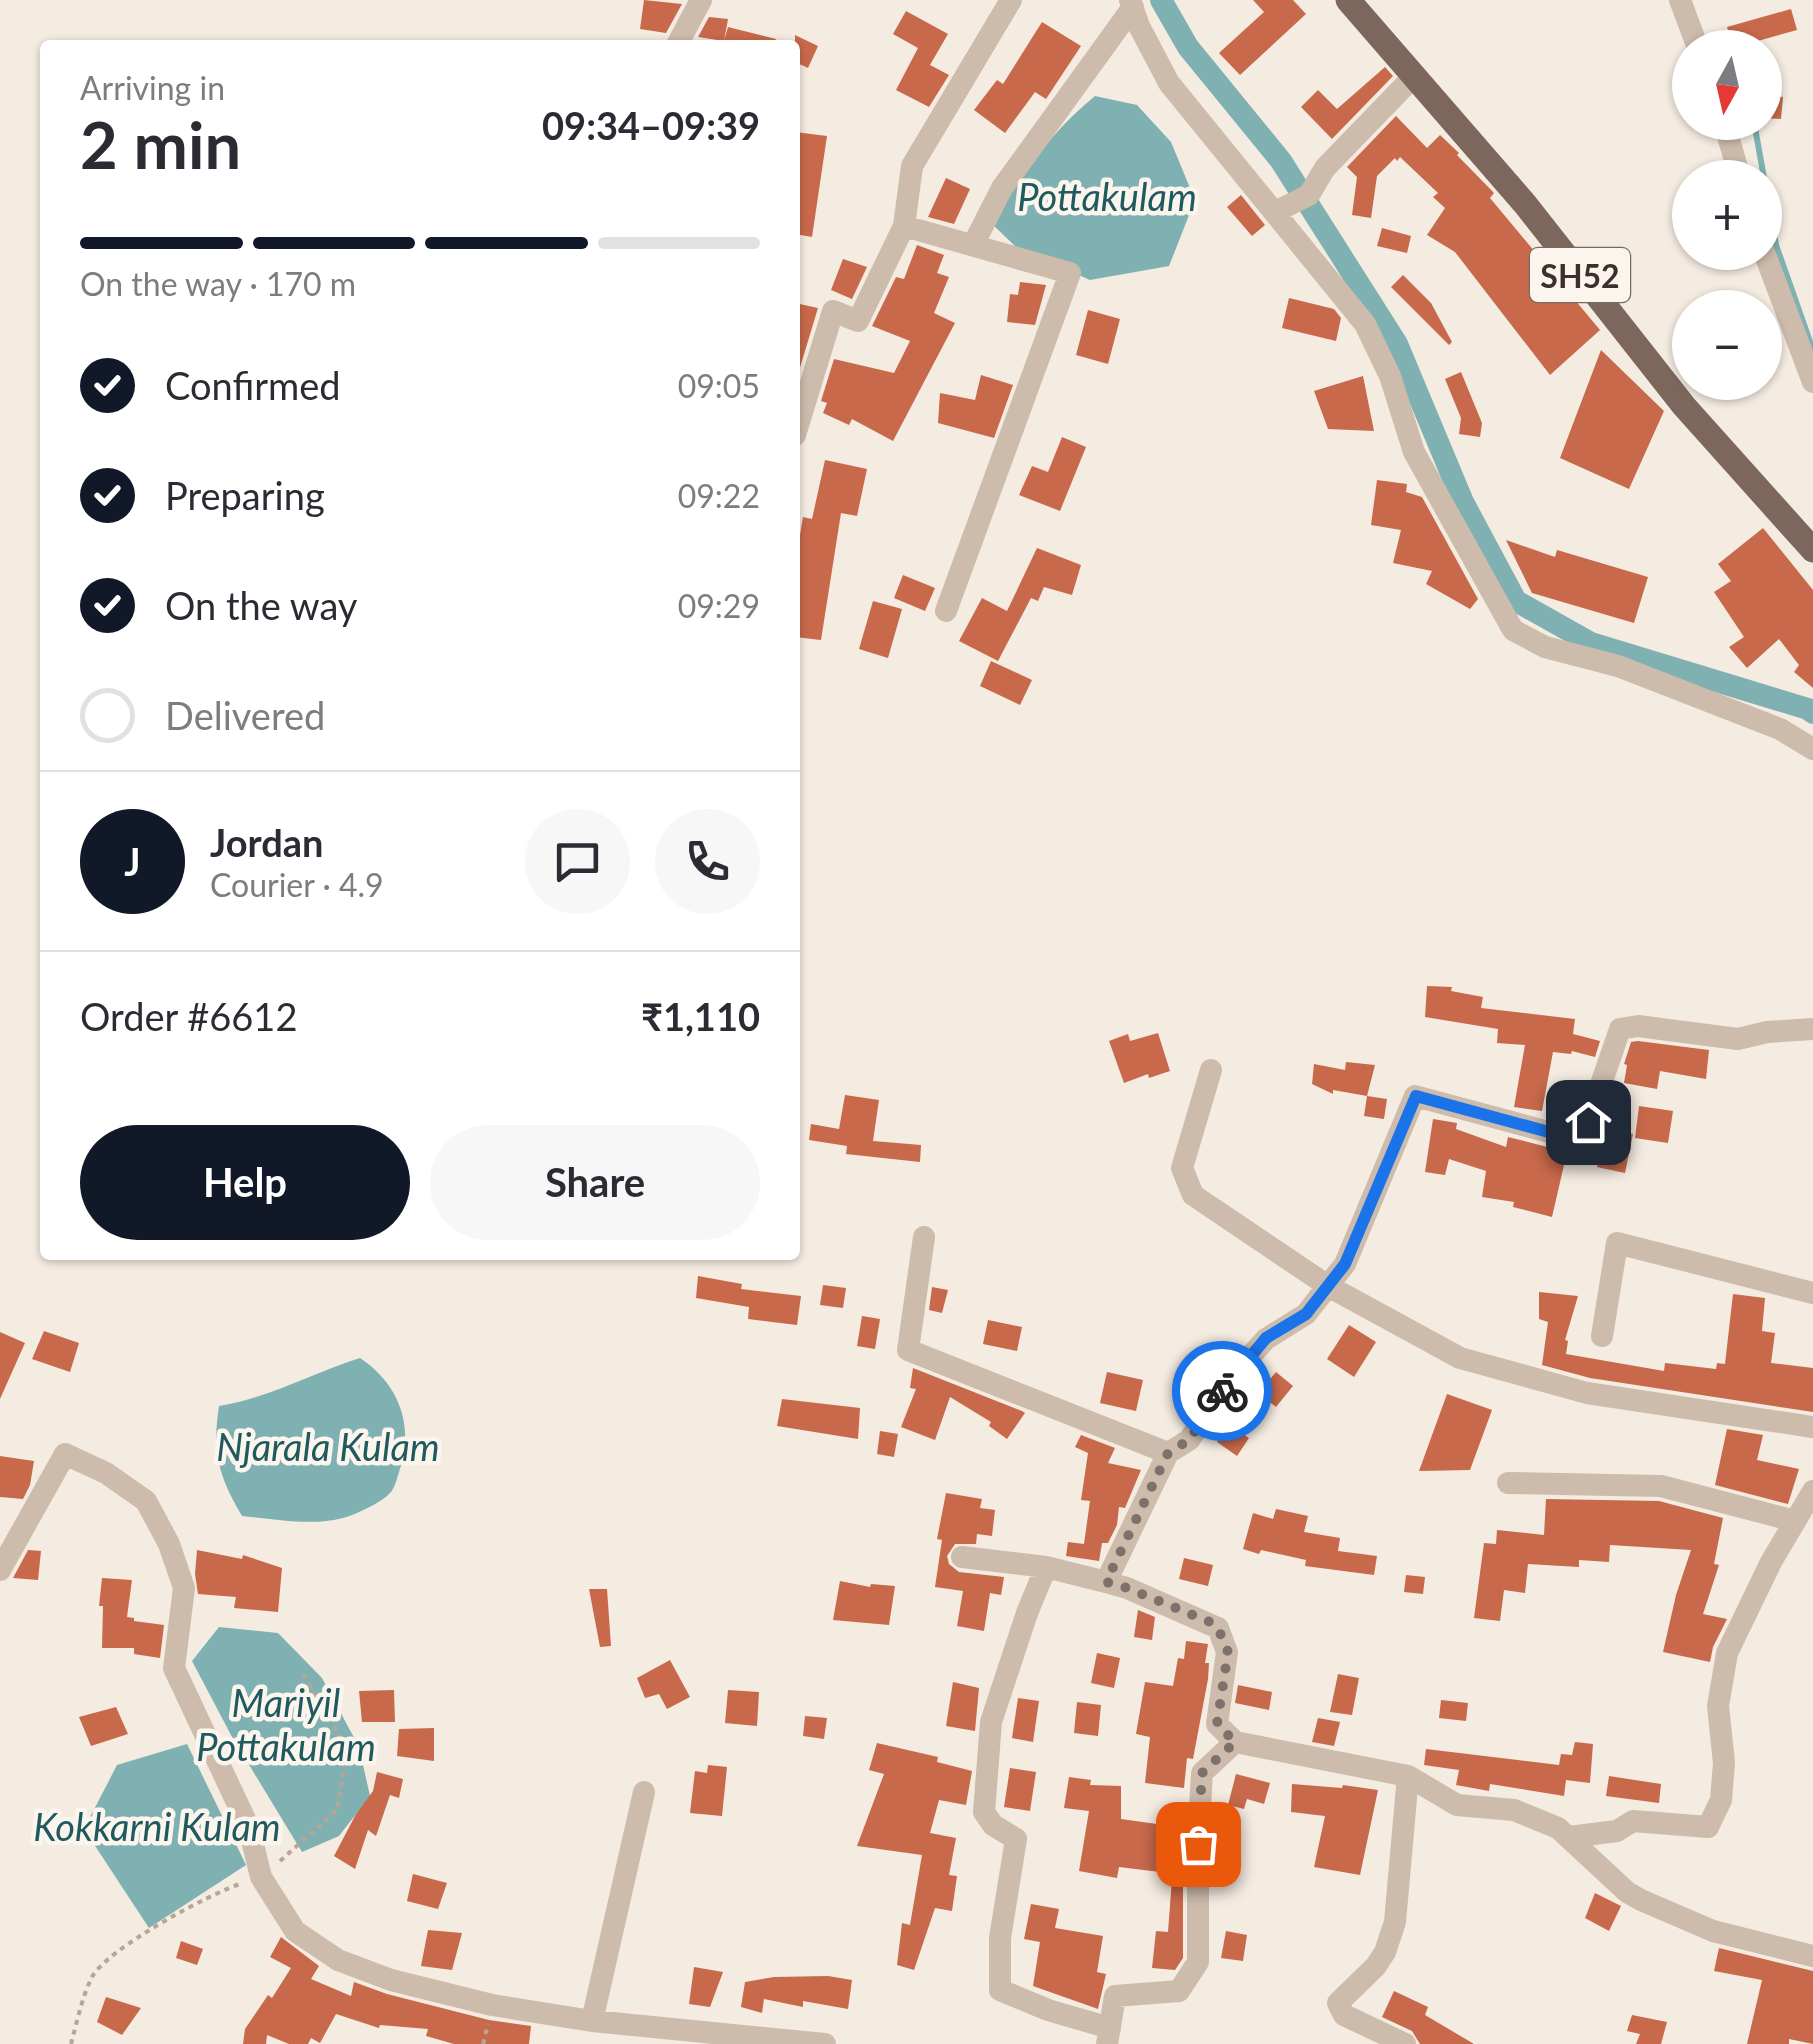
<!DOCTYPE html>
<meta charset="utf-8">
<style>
:root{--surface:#fff;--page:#f7f7f7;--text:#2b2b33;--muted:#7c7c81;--line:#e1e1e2;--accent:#111827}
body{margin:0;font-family:Lato,sans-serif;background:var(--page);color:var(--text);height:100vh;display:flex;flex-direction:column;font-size:38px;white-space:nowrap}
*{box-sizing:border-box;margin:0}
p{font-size:32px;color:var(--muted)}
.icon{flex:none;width:55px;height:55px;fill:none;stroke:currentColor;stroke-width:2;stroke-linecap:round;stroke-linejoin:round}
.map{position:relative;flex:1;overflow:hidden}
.panel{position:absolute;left:40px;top:40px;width:760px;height:1220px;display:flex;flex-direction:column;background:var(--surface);border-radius:10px;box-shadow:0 2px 8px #0004}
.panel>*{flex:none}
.needle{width:65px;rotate:188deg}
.controls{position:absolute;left:1672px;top:30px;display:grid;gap:20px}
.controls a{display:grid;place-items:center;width:110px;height:110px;border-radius:50%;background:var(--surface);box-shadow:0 2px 8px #0004;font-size:50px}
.pin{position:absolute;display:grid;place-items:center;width:85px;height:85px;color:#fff;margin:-42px;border-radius:20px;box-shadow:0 5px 15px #0006}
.courier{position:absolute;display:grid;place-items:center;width:100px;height:100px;margin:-50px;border:8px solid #1a73e8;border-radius:50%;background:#fff;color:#222;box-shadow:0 2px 12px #0007}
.overview em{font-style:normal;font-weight:700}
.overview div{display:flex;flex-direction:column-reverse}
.overview{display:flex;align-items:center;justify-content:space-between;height:170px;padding:0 40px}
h1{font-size:65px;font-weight:700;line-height:75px}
.bar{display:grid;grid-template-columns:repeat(4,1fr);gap:15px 10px;align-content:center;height:120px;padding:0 40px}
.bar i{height:12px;border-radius:8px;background:var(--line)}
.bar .active{background:var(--accent)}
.bar p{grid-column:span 4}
.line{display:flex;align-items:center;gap:25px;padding:0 40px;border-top:2px solid var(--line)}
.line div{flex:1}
.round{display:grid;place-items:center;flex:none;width:105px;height:105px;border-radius:52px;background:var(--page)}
ol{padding:0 40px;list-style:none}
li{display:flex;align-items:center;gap:30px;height:110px}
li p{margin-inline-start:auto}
li .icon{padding:10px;border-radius:50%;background:var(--accent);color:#fff;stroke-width:4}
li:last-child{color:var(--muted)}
li i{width:55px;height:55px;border:5px solid var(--line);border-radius:50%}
.action{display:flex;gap:20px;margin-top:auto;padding:20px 40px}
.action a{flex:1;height:115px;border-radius:60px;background:var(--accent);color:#fff;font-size:40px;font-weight:700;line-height:115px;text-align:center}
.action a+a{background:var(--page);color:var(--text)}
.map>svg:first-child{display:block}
.water{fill:#7fb0b2}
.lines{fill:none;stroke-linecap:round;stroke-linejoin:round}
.stream{stroke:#7fb0b2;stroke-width:6}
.canal{stroke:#7fb0b2;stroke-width:22}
.building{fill:#c8694b}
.path{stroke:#b9a596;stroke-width:4;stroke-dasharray:5 5;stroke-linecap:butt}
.minor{stroke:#cdbbac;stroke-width:22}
.major{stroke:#7d675c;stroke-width:25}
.done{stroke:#7c716b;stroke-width:10;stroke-dasharray:0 18}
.route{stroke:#1a73e8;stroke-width:12}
.labels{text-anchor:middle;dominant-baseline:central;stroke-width:9;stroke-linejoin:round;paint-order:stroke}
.shield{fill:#fbf5ee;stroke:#756b66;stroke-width:2.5}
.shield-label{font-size:32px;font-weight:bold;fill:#3b302b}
.water-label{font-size:38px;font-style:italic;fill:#1f5a5e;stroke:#fbf5ee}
</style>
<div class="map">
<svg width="1813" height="2044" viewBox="0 0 1813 2044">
<rect width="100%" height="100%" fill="#f4ebe1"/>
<path class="water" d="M1095,96L1137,105L1171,142L1195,200L1169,266L1090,280L1016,247L990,222C1021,175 1052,131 1095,96Z
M360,1358C399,1384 415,1426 399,1472C397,1478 395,1488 390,1493C383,1501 366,1509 357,1513C322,1529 278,1519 242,1516C218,1475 212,1452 219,1406C269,1398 312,1373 360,1358Z
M219,1627L278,1633L322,1678L359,1747L370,1796L339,1836L302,1852L231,1735L192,1661Z
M187,1744L246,1865L149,1928L84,1829L117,1765Z"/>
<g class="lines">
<path class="stream" d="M1754,122L1764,178
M1765,184L1776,245L1813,350"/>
<path class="canal" d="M1161,0L1188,47L1281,161L1397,344L1463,502L1516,601L1591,643L1808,709L1813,713"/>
</g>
<path class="building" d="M644,0L682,4L666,33L640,29Z
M1253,0H1293L1306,14L1240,75L1219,53L1264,12Z
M1791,9L1797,30L1733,48L1727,27Z
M906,11L948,34L930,65L949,75L929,107L896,90L918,48L893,34Z
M709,17L728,19L724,41L728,27L776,39L775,45H723L724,41L698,37Z
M1042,22L1081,46L1046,99L1035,92L1005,133L974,110L997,80L1003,84Z
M795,35L818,46L808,68L795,62Z
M1385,67L1393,76L1332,139L1301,107L1318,90L1337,109Z
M1765,95L1783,97L1781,119L1765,118Z
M1396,116L1427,148L1440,135L1459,153L1457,155L1494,193L1490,198L1600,330L1550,375L1455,252L1427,235L1445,208L1433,197L1438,193L1400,157L1397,161L1395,158L1377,176L1371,218L1352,215L1357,177L1347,167Z
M795,132L827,136L812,237L795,234Z
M946,178L970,189L954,224L928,217Z
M1241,195L1265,225L1252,236L1227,207Z
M1382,228L1411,236L1407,253L1377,246Z
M917,245L944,255L937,273L949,277L934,313L955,323L893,441L852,419L849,425L823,413L827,403L821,401L834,359L894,373L910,341L872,326L896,277L904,279Z
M843,259L867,267L852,299L831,290Z
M1403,275L1431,303L1452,342L1449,345L1391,287Z
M1020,282L1046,285L1035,325L1007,322L1010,294L1018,295Z
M1289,298L1334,309L1341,318L1336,341L1282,328Z
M795,303L818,308L795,384Z
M1088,310L1120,319L1108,364L1076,355Z
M1601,350L1664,411L1629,489L1560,458Z
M1461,372L1482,423L1480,437L1459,434L1461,418L1445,379Z
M981,375L1013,385L994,438L938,423L940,393L975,400Z
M1363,376L1374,431L1328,429L1314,391Z
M1062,437L1086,447L1060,511L1019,495L1032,466L1048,472Z
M825,460L867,469L857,516L841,513L821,640L795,637V565L803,517L812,519Z
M1377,480L1407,484L1406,492L1422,497L1478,599L1470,609L1426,584L1432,571L1393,563L1401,530L1371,525Z
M1763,528L1813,590V688L1794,672L1799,665L1779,639L1747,668L1729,647L1744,637L1714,592L1731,581L1718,564Z
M1506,540L1555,557L1557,550L1648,577L1634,623L1532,593Z
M1037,548L1081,565L1072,595L1044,587L1038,601L1031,598L998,661L959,641L982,598L1007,611Z
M903,575L935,588L925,611L894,598Z
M873,601L902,609L888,658L859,649Z
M991,661L1032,680L1020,705L980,686Z
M1427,986L1452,987L1451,991L1483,997L1481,1008L1575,1019L1573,1034L1600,1041L1595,1057L1572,1051L1571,1054L1553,1052L1542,1111L1514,1107L1525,1045L1497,1043L1498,1029L1425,1017Z
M1158,1033L1170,1071L1149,1078L1148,1074L1124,1083L1109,1041L1128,1034L1130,1041Z
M1638,1041L1709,1050L1706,1079L1660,1071L1657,1089L1624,1083L1627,1065L1624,1064L1631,1042Z
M1346,1062L1375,1065L1367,1096L1333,1090V1094L1312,1084L1314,1064L1345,1070Z
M845,1095L879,1100L873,1141L921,1145L920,1162L846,1154L847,1146L809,1140L811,1124L839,1129Z
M1367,1096L1387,1099L1384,1119L1364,1116Z
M1639,1106L1673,1111L1668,1143L1635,1138Z
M1433,1119L1457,1123L1456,1129L1506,1147L1508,1137L1567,1152L1552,1217L1513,1207L1514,1202L1482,1197L1486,1171L1449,1159L1445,1175L1425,1172Z
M1605,1128L1633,1134L1625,1173L1597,1167Z
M698,1276L742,1284L741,1289L801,1296L797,1325L748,1319L749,1307L696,1298Z
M823,1285L846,1288L843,1308L820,1305Z
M932,1287L948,1290L942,1313L929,1310Z
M1539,1292L1578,1296L1565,1340L1568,1341L1566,1354L1664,1371L1665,1363L1716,1369L1717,1363L1725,1364L1733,1294L1765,1298L1762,1331L1775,1333L1771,1363L1813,1368V1412L1590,1378L1542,1365L1548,1322L1539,1319Z
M862,1316L880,1319L875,1349L857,1346Z
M988,1320L1022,1327L1017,1351L983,1344Z
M1349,1325L1376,1342L1354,1377L1327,1359Z
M44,1331L79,1343L70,1372L32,1359Z
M0,1332L25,1343L0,1399Z
M913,1368L1022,1411L1025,1413L1007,1439L989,1426L991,1422L950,1397L935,1440L901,1427L916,1389L910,1388Z
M1107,1372L1143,1380L1136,1411L1100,1403Z
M1276,1372L1293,1386L1276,1407L1258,1393Z
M1447,1394L1492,1410L1470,1470L1419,1471Z
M782,1399L860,1408L858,1439L777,1426Z
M1228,1425L1249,1438L1237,1456L1217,1442Z
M1727,1429L1763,1435L1757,1460L1799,1469L1788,1504L1715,1485Z
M880,1431L898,1434L894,1457L877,1454Z
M1081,1435L1115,1448L1108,1463L1141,1470L1125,1508L1119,1507L1117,1525L1108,1543H1102L1099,1561L1066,1556L1068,1542L1084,1544L1090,1501L1081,1500L1088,1453L1075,1447Z
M0,1456L34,1461L30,1485L23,1499L0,1497Z
M946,1493L982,1499L980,1508L995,1510L992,1536L977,1534L976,1544H955L947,1556L949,1564L959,1572L1004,1577L1001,1595L990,1593L984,1631L957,1626L963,1591L935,1587L942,1540L937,1539Z
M1546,1499L1659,1501L1723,1518L1714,1564L1719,1565L1703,1614L1727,1619L1713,1647L1710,1662L1663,1652L1676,1595L1691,1550L1610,1545L1609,1562L1579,1560V1567L1528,1564L1525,1593L1504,1590L1500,1621L1474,1618L1484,1543L1496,1544L1497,1530L1544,1535Z
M1276,1509L1308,1516L1304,1532L1340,1538L1338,1551L1377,1556L1374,1575L1305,1566L1306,1560L1261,1550L1259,1554L1243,1549L1253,1513L1273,1519Z
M28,1550L41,1551L38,1580L13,1578Z
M197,1550L242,1559L243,1555L282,1568L278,1612L234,1608L236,1597L198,1594L195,1574Z
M1184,1558L1213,1565L1208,1586L1179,1579Z
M1406,1575L1425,1577L1423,1594L1404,1592Z
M102,1578L132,1580L127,1617L134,1618V1621L164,1625L160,1658L134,1654V1648H102L103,1606H99Z
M840,1581L870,1587L871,1584L895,1586L889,1625L833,1620Z
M589,1589H607L611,1646L600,1647Z
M1138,1610L1155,1617L1152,1640L1134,1637Z
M1186,1641L1208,1644L1205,1663H1209L1208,1679L1193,1759L1187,1758L1184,1788L1145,1783L1150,1737L1136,1734L1145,1682L1173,1686L1178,1658L1184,1659Z
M1097,1653L1120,1658L1114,1688L1091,1683Z
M670,1660L690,1697L667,1709L659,1694L645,1698L637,1678Z
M1338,1674L1359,1678L1352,1715L1330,1712Z
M953,1682L979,1688L975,1731L946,1726Z
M1238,1685L1272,1692L1269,1710L1235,1703Z
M394,1690L395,1722H362L359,1691Z
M728,1690L759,1692L757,1726L725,1723Z
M1018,1698L1039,1701L1033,1742L1012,1738Z
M1441,1700L1468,1703L1466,1721L1439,1718Z
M1077,1702L1101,1705L1098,1736L1074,1733Z
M116,1707L128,1734L91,1746L79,1717Z
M805,1716L827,1718L824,1739L803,1736Z
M1318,1718L1340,1722L1334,1746L1312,1742Z
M434,1728V1761L397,1756L399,1729Z
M1575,1742L1593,1744L1590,1783L1566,1780L1564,1796L1490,1784L1489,1791L1456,1785L1459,1770L1424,1765L1426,1749L1559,1765L1561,1754L1572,1755Z
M877,1743L938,1757L937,1762L972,1771L966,1805L939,1800L930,1833L956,1838L949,1875L957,1876L952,1911L935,1908L914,1970L897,1965L902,1923L910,1925L922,1855L857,1846L884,1774L869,1770Z
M708,1765L727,1767L722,1816L690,1813L695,1771L707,1773Z
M1010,1768L1036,1772L1030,1811L1004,1807Z
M377,1772L403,1779L399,1798L390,1795L376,1836L368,1830L355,1869L334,1856L356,1814L373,1791Z
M1236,1774L1270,1783L1264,1804L1247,1799L1244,1809L1228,1805Z
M1609,1776L1661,1784L1659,1803L1606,1796Z
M1069,1777L1091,1780L1090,1785L1121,1786V1819L1164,1825L1160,1872L1119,1867L1117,1878L1079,1871L1089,1811L1064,1808Z
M1292,1784L1342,1788L1343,1785L1378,1790L1360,1875L1314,1867L1325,1816L1291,1812Z
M413,1874L447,1883L438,1909L407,1901Z
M1172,1879L1183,1880V1958L1175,1970L1152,1968L1156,1931L1168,1932Z
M1595,1893L1621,1906L1609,1931L1585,1918Z
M1031,1904L1059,1909L1055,1928L1103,1936L1097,1972L1106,1974L1098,2009L1033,1986L1040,1942L1024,1939Z
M428,1930L462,1933L452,1970L421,1966Z
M1226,1931L1247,1935L1243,1961L1221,1958Z
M281,1937L319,1966L311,1979L351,1996L354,1982L387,1994L489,2020L531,2026L529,2044H454L426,2036L428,2029L380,2025L379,2028L336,2014L320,2043L311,2038L308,2044H289L267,2035L266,2044H243L245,2029L268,1995L272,1998L291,1968L270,1957Z
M181,1941L203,1949L197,1965L176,1958Z
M1719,1948L1813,1971V2044L1789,2039V2044H1747L1762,1980L1714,1971Z
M694,1967L723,1972L710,2007L689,2004Z
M828,1976L852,1980L848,2009L803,2001V2007L764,1999L762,2013L741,2007L745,1982L774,1977Z
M1394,1991L1428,2007L1425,2015L1474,2044H1420L1412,2031L1382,2017Z
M106,1997L141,2008L122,2035L97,2022Z
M1632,2015L1667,2022L1661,2044H1636L1640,2034L1627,2031Z"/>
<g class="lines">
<path class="path" d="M280,1861L337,1810L347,1749L302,1672
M71,2044C77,2022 82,1997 92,1977C107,1949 210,1893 243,1883
M483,2044L488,2024"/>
<path class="minor" d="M1130,0L1139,26L1169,83L1365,324L1390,376L1414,452L1513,630L1545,647L1618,666L1780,729L1813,749
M1680,0L1698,48
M677,45L701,0
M1724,122L1740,178
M1275,212L1309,195L1325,168L1415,75
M904,226L1070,273L946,611
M974,243L1002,188L1133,7
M1764,252L1813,382
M795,435L833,311L858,321L904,226L912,166L1011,0
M1211,1070L1182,1168L1193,1195L1328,1286L1460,1358L1587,1393L1813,1427
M924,1237L908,1350L1168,1453L1106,1582L1046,1567L1027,1613L991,1722L984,1812L993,1825L1016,1839L1000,1938V1990L1048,2010L1110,2028
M1602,1336L1617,1243L1813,1293
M1168,1453L1189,1440L1233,1375L1266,1339L1306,1314L1345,1264L1415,1096L1567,1137L1579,1136L1588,1122L1620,1029L1638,1026L1738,1039L1767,1032L1813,1029
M1508,1483L1661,1486L1795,1521
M962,1557L1046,1567
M0,1570L65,1454L106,1473L146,1501L169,1544L184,1588L174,1668L249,1828L261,1877L295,1931L338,1960L391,1980L492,2005L592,2021L825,2044
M1106,1582L1127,1588L1218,1628L1227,1652L1217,1724L1235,1742
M1569,1837L1617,1831L1633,1821L1708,1827L1721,1800L1724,1763L1718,1706L1727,1653L1771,1562L1813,1491
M592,2021L644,1792
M1107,2044L1115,1996L1179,1991L1198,1962V1844L1202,1773L1235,1742L1408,1776L1457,1805L1514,1810L1558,1828L1627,1892L1641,1900L1713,1931L1813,1956
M1405,2044L1344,2015L1338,2003L1376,1966L1385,1952L1395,1922L1408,1776"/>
<path class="major" d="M1348,0L1525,204L1684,406L1813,550"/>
</g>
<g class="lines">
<path class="done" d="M1198,1844L1202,1773L1235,1742L1217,1724L1228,1652L1218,1628L1210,1622L1127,1588L1106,1582L1168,1453L1189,1440L1222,1391"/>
<path class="route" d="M1222,1391L1266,1338L1306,1314L1345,1264L1416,1096L1567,1137L1579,1136L1588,1122"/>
</g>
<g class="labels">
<rect class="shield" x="1530" y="248" width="100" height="54" rx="8"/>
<g class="shield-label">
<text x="1580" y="275">SH52</text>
</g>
<g class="water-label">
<text x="1107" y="196">Pottakulam</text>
<text x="328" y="1446">Njarala Kulam</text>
<text x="286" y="1702">Mariyil<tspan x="286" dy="44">Pottakulam</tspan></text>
<text x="157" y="1826">Kokkarni Kulam</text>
</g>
</g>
</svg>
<div class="controls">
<a><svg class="needle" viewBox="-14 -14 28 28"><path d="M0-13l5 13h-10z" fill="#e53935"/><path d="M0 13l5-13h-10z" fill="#7c7c81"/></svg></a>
<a>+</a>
<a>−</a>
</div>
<div class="pin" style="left:1198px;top:1844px;background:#ea580c"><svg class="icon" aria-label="bag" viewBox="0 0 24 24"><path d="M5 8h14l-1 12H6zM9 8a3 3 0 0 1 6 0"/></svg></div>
<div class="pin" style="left:1588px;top:1122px;background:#1f2937"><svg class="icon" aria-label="home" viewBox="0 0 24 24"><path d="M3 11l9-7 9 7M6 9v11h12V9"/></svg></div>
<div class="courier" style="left:1222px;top:1391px"><svg class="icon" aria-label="bike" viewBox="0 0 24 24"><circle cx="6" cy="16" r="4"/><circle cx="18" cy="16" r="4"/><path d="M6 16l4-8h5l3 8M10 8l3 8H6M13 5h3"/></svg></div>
<section class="panel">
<div class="overview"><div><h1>2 min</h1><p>Arriving in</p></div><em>09:34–09:39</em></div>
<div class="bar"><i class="active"></i><i class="active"></i><i class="active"></i><i></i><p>On the way · 170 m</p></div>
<ol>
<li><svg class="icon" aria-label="check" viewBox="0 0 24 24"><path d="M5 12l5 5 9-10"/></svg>Confirmed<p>09:05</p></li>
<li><svg class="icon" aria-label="check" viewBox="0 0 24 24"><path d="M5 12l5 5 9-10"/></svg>Preparing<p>09:22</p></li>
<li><svg class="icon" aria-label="check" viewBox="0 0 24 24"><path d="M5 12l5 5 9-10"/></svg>On the way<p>09:29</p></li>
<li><i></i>Delivered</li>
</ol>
<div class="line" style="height:180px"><b class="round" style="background:var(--accent);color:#fff">J</b><div><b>Jordan</b><p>Courier · 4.9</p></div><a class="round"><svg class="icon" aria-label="chat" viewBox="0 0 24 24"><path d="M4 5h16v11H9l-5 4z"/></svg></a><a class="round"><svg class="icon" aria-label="phone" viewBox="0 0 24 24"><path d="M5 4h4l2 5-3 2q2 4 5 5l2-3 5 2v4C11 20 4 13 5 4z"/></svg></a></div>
<div class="line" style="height:130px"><div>Order #6612</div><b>₹1,110</b></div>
<div class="action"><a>Help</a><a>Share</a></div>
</section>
</div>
